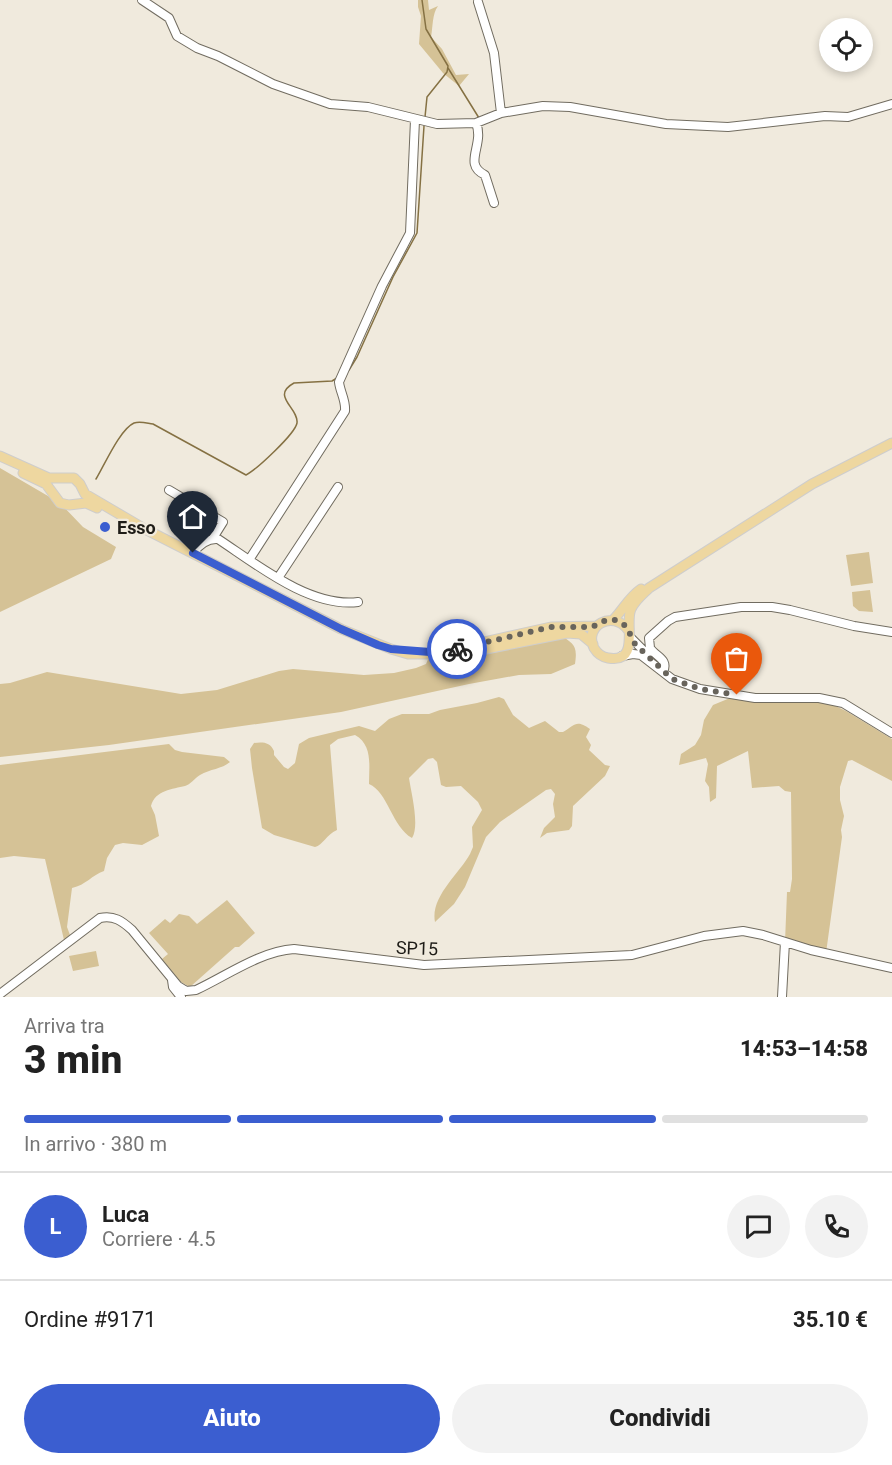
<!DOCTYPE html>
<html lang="it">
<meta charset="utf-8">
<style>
:root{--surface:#fff;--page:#f2f2f2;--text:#222;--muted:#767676;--line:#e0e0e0;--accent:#3b5ed0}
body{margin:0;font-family:Roboto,sans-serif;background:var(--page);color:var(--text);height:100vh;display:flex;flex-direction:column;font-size:22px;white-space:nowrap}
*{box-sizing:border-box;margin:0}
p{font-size:20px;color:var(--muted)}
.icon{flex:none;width:33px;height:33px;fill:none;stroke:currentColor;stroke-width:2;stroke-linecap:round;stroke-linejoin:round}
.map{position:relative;height:997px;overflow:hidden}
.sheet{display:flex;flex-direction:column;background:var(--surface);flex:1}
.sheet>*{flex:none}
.fabs{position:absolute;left:819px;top:18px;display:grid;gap:12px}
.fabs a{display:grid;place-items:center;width:54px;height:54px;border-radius:50%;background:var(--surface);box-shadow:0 3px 9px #0003;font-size:30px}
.pin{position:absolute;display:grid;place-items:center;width:51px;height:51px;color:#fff;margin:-62px -26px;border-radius:50% 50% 50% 0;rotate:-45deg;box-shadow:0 0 6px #0007}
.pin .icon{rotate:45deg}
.courier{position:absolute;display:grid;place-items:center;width:60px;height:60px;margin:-30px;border:4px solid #3b5ed0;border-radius:50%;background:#fff;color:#222;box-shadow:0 2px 8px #0007}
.summary em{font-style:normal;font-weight:800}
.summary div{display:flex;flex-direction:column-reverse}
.summary{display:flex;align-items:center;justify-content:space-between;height:102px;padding:0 24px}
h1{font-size:39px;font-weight:800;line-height:45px}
.bar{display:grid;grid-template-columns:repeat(4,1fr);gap:9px 6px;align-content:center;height:72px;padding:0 24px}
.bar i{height:8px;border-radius:4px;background:var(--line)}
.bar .active{background:var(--accent)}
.bar p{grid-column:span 4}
.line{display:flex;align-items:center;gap:15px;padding:0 24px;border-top:2px solid var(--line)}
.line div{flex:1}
.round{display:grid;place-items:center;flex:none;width:63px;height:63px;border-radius:32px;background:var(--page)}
.cta{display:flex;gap:12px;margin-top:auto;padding:12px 24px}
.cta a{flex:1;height:69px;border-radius:36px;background:var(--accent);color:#fff;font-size:24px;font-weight:800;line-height:69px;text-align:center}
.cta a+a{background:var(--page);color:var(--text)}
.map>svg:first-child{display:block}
.green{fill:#d5c296}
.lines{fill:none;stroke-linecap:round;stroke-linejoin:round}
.stream{stroke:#857143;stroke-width:1.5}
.minor-casing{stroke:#716c60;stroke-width:10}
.major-casing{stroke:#cecdcc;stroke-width:11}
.minor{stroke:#fff;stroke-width:8}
.major{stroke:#eed7a0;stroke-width:9}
.done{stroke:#68645c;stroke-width:6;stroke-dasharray:0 10.8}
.route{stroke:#3b5ed0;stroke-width:8}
.poi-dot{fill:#3b5ed0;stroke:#f0eadd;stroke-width:2}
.labels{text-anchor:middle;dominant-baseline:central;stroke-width:4.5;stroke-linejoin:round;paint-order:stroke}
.poi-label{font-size:18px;font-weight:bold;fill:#1e1c17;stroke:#f0eadd;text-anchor:start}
.street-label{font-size:18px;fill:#1e1c17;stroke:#f0eadd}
</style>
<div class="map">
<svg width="892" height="997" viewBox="0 0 892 997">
<rect width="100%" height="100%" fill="#f0eadd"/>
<path class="green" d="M418,0H428L429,10L438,6C432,14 433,27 431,37L442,49L456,75L469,74L459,86L443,73L419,44L421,16L418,7Z
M0,468L60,503L83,527L116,547L111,559L0,612Z
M869,552L873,583L851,586L846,555Z
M870,590L873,612L859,611L853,606L852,592Z
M559,634C573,644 578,644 575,664L551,674L519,675L469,684L341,712L109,745L0,757V684L10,683L47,672L181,694L217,690L279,671L293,669L364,675L394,673L416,668L426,664L430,655Z
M499,697L504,699L513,715L529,728L545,721L559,732H563C575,725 576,719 590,729L586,737L591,745L589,750L605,765L610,766L605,776L573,806L572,826L569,830L547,833L540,838L544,828L555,817L553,804L555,794L551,789L546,790L500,822L486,837L465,887L454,904L435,922C430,897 459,874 470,854L473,847L472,827L482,810L478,802L461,786L446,787L441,785L437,762L433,758L428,759L409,778C411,792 420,826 412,838C392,827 388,792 369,784C369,766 373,745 355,735L338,739L330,745L337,830C326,835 323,845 315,847L274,835L262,828L252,768L250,749L254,743C263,742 270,742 274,751V755L284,767L288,769L295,763L299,744L309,738L359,726L375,731L389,719L402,714H429L440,710L477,703Z
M730,698L772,703H829L846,711L892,739V781L852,760L848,761L840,787V800L844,816L841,830L842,837L826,953L785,942L787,892H790L792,879L791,792L785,791L779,786L752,788L748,751L717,766L716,798L710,802L709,787L705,781L708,764L706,758L679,765L681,754L695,745L701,735L704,720L713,705Z
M169,744L175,750L182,752L224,757L230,762C222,769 210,769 200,775C195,778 190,785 185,786C173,789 155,790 151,806L155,815L159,836L142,845L123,843L115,845L107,858L104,871C92,875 86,885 72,888L67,927L70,935L64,940L45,859L14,856L0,858V765Z
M227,900L255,933L239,947H235L190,987L181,982L162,959L168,954L149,933L165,919L170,923L179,914L189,916L197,924Z
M96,951L99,966L73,971L69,956Z"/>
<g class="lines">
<path class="stream" d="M422,0L426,29L448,66L447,72L427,97L425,117
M448,68L479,118
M349,370L357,357L393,277L417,233L424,126
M96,479C104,466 120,429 134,423C140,421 146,423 153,424L246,475C256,470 295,434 297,423C299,408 270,396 294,383L332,381L337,378"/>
<g class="minor-casing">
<path id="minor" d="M142,0L169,18L177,36L197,48L218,56L273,84L330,104L368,107L437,124L476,123L501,113L543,106L570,107L666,124L728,127L825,116L848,117L892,104
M478,2L494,53L501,113
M476,123C485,145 462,164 485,175L494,203
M169,490L223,522L213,538
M193,553C199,545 207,538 218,539C256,564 310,608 358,602
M249,560L345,411C346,400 340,392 339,382L382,286L410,233L415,120
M278,578L338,487
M631,638L649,656
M622,656L633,654L641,655L672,679L700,689L755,698H819L843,703L892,733
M663,672C669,659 656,657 650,648L649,638L668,621L675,617L741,607H772L790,610L854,626L892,632
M172,980L173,987L181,997
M0,994L100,918C114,915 122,921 132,930L178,986L186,991L196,990C226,976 261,951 294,949L424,965L632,955L704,936L743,931L763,935L811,950L892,968
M782,997L785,942"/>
</g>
<g class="major-casing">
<path id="major" d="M0,456L49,478H74L80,484L85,494L143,528L341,629L391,649L408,654H447L471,652L567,633L581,634L593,644
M23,473L46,484L60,503L69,505L86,503L97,508
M613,620C623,610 629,597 641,589
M628,630C613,609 583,626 594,648C597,653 602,657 608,658C641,664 624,623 631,609C635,600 643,594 649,588L812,484L892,443
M462,647L551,627L597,626"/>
</g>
<use href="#minor" class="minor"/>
<use href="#major" class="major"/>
</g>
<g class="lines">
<path class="done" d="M457,649L551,627H592L606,620H616L626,626L635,644L672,679L700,689L737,695"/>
<path class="route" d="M193,553L341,629L378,645L391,649L430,652L457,649"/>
</g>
<circle class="poi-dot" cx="105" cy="527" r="6"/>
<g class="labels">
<g class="poi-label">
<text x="117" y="527">Esso</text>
</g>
<g class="street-label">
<text transform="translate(417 948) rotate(2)">SP15</text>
</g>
</g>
</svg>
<div class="fabs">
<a><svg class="icon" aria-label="locate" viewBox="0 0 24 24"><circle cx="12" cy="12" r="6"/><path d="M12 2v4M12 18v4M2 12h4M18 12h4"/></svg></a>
</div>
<div class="pin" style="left:737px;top:695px;background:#ea580c"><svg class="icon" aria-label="bag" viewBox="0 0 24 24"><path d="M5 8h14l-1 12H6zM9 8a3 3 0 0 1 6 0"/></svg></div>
<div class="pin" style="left:193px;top:553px;background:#1f2937"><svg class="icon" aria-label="home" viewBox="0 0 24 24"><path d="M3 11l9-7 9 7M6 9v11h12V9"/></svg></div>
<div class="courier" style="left:457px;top:649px"><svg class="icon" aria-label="bike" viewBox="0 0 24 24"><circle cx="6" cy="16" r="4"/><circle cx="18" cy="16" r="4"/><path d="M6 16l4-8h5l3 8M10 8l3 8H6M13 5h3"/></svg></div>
</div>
<section class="sheet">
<div class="summary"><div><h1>3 min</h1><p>Arriva tra</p></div><em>14:53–14:58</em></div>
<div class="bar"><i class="active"></i><i class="active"></i><i class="active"></i><i></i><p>In arrivo · 380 m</p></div>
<div class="line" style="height:108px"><b class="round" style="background:var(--accent);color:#fff">L</b><div><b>Luca</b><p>Corriere · 4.5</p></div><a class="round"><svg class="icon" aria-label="chat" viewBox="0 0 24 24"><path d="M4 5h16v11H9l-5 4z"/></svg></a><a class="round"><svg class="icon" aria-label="phone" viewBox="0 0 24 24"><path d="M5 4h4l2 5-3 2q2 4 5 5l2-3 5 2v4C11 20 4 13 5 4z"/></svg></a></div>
<div class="line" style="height:78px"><div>Ordine #9171</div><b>35.10 €</b></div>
<div class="cta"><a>Aiuto</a><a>Condividi</a></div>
</section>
